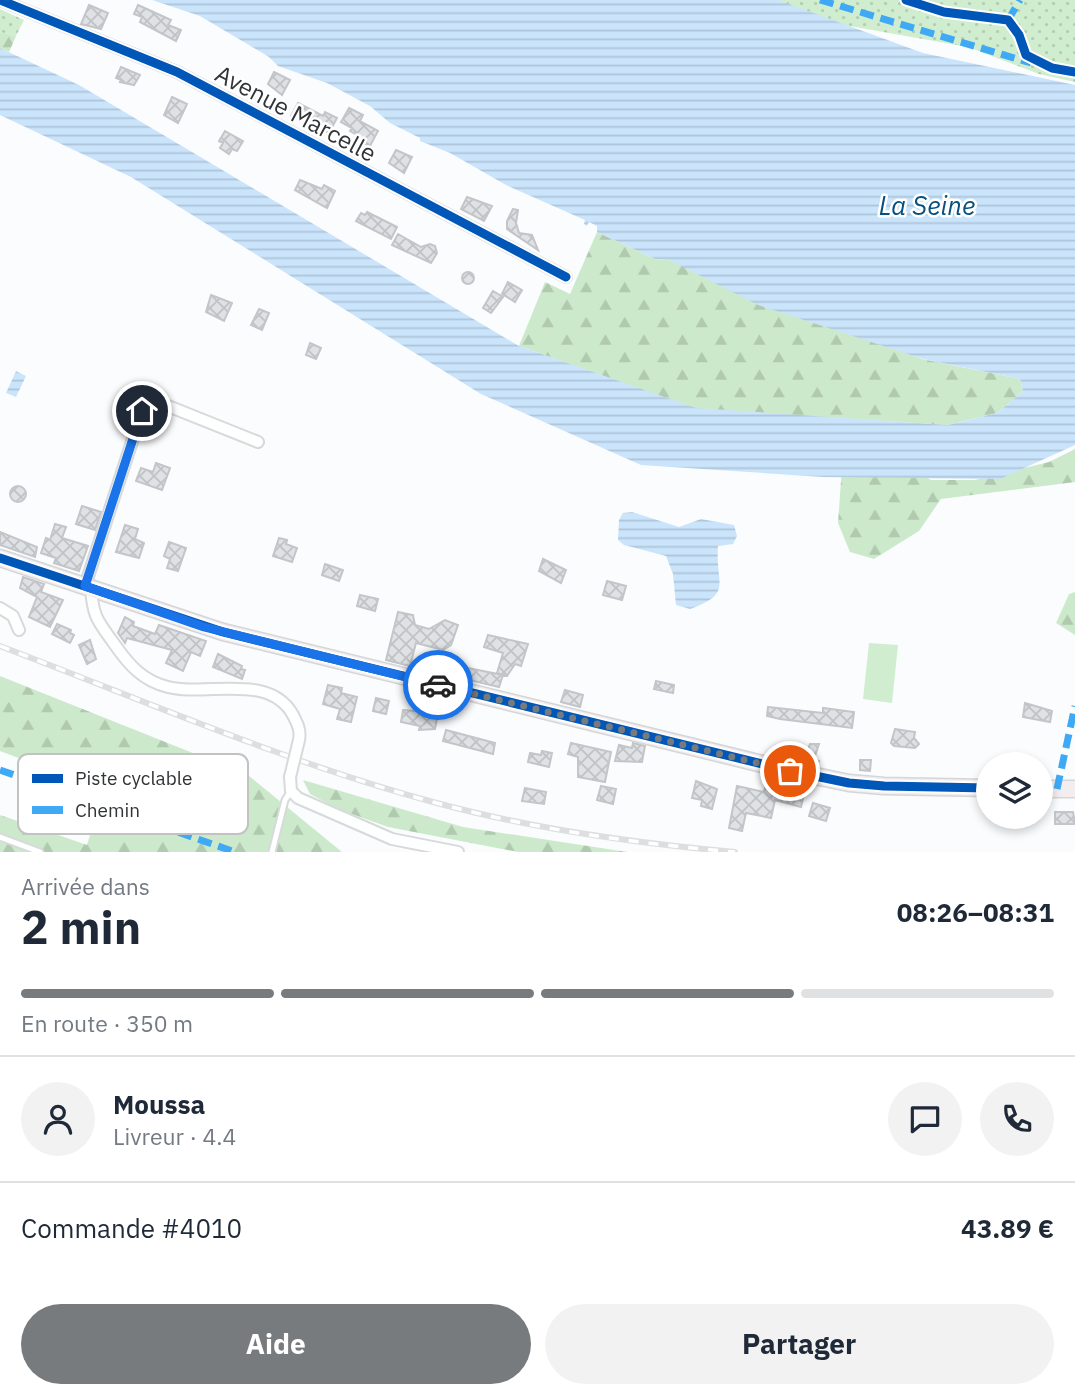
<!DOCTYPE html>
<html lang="fr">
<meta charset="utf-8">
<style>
:root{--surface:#fff;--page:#f2f2f3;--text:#1f2937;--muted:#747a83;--line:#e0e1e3;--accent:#787b7d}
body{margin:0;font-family:"IBM Plex Sans",sans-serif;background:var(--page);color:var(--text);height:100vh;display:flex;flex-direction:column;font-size:26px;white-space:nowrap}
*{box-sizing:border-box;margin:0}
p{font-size:23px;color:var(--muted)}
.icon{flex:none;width:38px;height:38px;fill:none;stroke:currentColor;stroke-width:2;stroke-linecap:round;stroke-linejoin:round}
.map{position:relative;height:852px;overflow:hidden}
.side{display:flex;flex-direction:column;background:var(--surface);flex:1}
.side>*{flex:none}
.buttons{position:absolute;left:976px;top:752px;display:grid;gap:14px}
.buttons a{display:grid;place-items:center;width:77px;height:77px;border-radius:50%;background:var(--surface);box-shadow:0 4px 10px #0003;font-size:35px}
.pin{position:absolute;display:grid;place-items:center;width:60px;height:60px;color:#fff;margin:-30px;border:4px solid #fff;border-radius:50%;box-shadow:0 2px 7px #0007}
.courier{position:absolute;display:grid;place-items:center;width:70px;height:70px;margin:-35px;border:5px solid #1a73e8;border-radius:50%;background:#fff;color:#222;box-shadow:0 2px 9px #0007}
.head em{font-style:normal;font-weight:700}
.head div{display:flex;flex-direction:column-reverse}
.head{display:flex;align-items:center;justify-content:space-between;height:119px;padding:0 21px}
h1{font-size:46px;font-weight:700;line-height:52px}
.bar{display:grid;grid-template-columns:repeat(4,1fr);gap:10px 7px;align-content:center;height:84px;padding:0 21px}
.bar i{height:9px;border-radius:5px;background:var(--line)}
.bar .selected{background:var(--accent)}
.bar p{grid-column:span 4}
.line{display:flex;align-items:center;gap:18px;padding:0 21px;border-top:2px solid var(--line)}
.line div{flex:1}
.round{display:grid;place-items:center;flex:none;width:74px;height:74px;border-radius:37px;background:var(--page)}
.cta{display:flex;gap:14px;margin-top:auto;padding:14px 21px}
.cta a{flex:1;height:80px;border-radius:42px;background:var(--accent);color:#fff;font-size:28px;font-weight:700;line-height:80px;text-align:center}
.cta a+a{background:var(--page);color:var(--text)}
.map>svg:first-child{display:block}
.grass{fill:url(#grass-dots)}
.forest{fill:url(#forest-firs)}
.pitch{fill:#d0eecf}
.water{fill:url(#water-rules)}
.building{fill:url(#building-cross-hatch);stroke:#c3c5c8;stroke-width:2}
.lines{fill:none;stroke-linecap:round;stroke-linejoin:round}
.service-casing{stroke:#d7d9db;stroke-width:9}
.minor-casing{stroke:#d7d9db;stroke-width:14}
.primary-casing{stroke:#d4d6d7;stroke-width:19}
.service{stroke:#feffff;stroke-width:5}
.minor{stroke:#feffff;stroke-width:10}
.primary{stroke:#f4edf0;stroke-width:16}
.rail-casing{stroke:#dddedf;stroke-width:6}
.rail{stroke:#fff;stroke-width:3.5;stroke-dasharray:10;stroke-linecap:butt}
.minor-bridge-casing{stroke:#d7d9db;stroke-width:14;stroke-linecap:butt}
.minor-bridge{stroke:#feffff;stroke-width:10}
.quiet{stroke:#3fa9f5;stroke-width:7;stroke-dasharray:14 7;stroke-linecap:butt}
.cycleway-casing{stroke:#fff;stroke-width:13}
.cycleway{stroke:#0057b8;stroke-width:9}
.done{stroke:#787b7d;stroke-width:7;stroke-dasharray:0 12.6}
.route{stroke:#1a73e8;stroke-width:9}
.labels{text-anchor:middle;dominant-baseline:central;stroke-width:5;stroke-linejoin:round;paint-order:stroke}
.street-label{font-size:24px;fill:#323538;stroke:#fff}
.water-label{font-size:26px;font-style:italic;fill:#085080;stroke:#fff}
.key{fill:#fff;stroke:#c2c2c3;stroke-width:2}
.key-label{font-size:19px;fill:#323538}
</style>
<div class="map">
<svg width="1075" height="852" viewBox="0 0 1075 852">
<defs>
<pattern id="grass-dots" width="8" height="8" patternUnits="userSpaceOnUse" patternTransform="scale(1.75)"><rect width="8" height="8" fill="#d0eecf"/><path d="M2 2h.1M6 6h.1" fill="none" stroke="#b3cdb2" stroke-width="1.8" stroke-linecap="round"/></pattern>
<pattern id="forest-firs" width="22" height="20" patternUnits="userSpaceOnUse" patternTransform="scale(1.75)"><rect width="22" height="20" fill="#cceacb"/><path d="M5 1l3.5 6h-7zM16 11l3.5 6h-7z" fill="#b0c9af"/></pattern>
<pattern id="water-rules" width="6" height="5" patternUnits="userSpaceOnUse" patternTransform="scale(1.75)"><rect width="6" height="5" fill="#cae4fb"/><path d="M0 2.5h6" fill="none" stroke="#aec4d8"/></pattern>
<pattern id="building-cross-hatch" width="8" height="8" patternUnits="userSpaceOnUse" patternTransform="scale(1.75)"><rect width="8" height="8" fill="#dfe2e5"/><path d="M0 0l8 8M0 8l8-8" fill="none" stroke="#c0c2c5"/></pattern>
</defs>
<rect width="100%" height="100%" fill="#fafcfe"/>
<path class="grass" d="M764,0H1075V82L1039,74L968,47L793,16Z
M0,9L24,20L16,36L0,32Z"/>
<path class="forest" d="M0,32L16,36L9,52L0,48Z
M597,232L655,259L669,260L922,359L1020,379L1023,391L997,413L948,425L696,409L519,346L545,282L570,294Z
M1075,449V482L941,499L919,531L874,559L850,552L838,523L842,467L918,473L931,480H975L1049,462Z
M1075,592V635L1056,623L1069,594Z
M0,676L248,775L342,852H0V815L87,845L103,790L0,751Z
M303,780L463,827L627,852H518L388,827L338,809L310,794Z"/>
<path class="pitch" d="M869,643L898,645L892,703L863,699Z"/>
<path class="water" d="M152,0H778L923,53L1075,85V445L1000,479L823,477L641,465L481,394L131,177L0,115V48L79,85L519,346L696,408L948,425L997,413L1023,391L1020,379L923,359L758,305L669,260L655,259L597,232V226L589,222L587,226L584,224L585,220L506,185L450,153L420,141V138L390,123L370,106L327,83L278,66L269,57L200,16Z
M16,371L26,376L16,397L6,393Z
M632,512L679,527L701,519L734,525L737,536L733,544L718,546C715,584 734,593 690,609L676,605L673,574L666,556L624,545L618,540L619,520L623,513Z"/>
<path class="building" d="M89,5L108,13L101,29L81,24Z
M138,5L171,20L168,25L181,30L176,41L140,22L142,17L134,14Z
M121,67L140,75L134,85L120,82L121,80L116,78Z
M274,72L290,80L282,95L268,84Z
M172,97L187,104L178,123L164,115Z
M298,103L323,116L325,112L337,118L329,133L291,116Z
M349,108L363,115L360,121L378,131L370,146L355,139L357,135L350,131L352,128L341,122Z
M225,131L243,141L237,151L232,149L229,154L220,148L223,143L219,141Z
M396,150L412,157L404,173L389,163Z
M300,180L322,189L324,185L335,191L327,208L295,190Z
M467,197L492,206L484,221L461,209Z
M513,209L518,210L516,223L519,233L532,235L538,250L507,229V221Z
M367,212L397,227L391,239L356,221L361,213L365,215Z
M398,234L421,247L430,244L435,246L437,253L431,263L392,245Z
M462 278a6 6 0 1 1 12 0a6 6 0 1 1-12 0Z
M508,282L522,290L515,302L502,294Z
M493,291L503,297L491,313L483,308Z
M211,295L232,303L224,321L206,312Z
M259,309L269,313L262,330L251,325Z
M310,343L321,348L316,359L306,355Z
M156,463L170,468L162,490L136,481L141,468L153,472Z
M10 494a8 8 0 1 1 16 0a8 8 0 1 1-16 0Z
M82,506L101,512L95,530L76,524Z
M55,524L66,527L62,538L88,546L79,571L54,563L56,558L41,553L46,538L50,540Z
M125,525L138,529L135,539L144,543L139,558L116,552Z
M0,532L37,547L35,557L0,545Z
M279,538L287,540L286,544L297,548L292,562L273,556Z
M169,542L186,548L178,571L167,568L170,559L164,556Z
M543,559L566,570L561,583L539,571Z
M325,564L343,570L339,581L322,575Z
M23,577L44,584L41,592L63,600L50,627L29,617L37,597L20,588Z
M607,581L626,586L622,600L603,595Z
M360,595L378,599L375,611L357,606Z
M398,612L413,615L415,625L429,629L445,620L458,625L451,645L443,650L416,643L410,666L386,660Z
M125,617L134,622L133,626L155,634L159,625L206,641L200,656L191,652L183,671L166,663L172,650L127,638L125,643L118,633Z
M57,624L71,630L70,633L74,635L70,643L52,634Z
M488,635L528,644L521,666L515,664L507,676L497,673L503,653L484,647Z
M90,640L96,659L87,664L79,645Z
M218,654L242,666L241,669L245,670L242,679L213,667Z
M463,667L503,675L499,687L461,678Z
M656,681L674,685L673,693L654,689Z
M328,685L342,688L341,693L357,697L351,722L337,719L340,709L323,704Z
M565,690L583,695L580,707L561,702Z
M376,698L389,701L386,714L373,711Z
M1025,703L1052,711L1050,722L1023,717Z
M768,707L823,713V708L854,712L852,728L780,719L767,716Z
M403,710L438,713L435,729L419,730L420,726L401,722Z
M895,729L915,732L914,738L919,744L915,748L894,746L891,743Z
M446,730L495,743L493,754L443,741Z
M571,743L611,752L605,782L578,777V757L568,754Z
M633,743L645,746L642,762L615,761L619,745L632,748Z
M810,744H819L814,759L819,761L817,766L791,759L794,751L806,756Z
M542,751L552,753L549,767L528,762L530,753L541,755Z
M860,760H871L870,771L860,770Z
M696,781L717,789L712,809L701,806L702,800L692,798Z
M766,784L804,794L801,807L775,800L771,818L746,813L742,831L729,828L737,786L764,792Z
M601,786L616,789L613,804L597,800Z
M525,788L546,792L544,804L522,801Z
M813,803L830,808L826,821L809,816Z
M1055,812H1073L1075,824H1055Z"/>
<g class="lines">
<g class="service-casing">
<path id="service" d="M0,837L40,852
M272,852L285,800L291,791"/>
</g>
<g class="minor-casing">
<path id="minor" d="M0,0L177,72L566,277
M85,586L142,411L149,404H163L258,442
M91,588C93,618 98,621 115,645C129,665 143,681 168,687C207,697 269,672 293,715C297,723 301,730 299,740
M0,608L13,616L19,630
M290,777L291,791L298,798L392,839L458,852"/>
</g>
<g class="primary-casing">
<path id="primary" d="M0,558L223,632L791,771L849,783L884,786L989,788
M1041,789H1075"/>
</g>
<use href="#service" class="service"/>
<use href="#minor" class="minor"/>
<use href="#primary" class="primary"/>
<g class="rail-casing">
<path id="rail" d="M0,646C143,700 285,762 433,802C532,829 633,843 735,852"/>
</g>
<use href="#rail" class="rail"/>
<g class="minor-bridge-casing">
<path id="minor-bridge" d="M290,777L299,740"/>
</g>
<use href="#minor-bridge" class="minor-bridge"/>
<path class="quiet" d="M820,0L1031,63
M1008,20L1020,0
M0,770L235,852
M1057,789L1075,706"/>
<g class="cycleway-casing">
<path id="cycleway" d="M0,0L177,72L566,277
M906,0L944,12L1008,20L1019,35L1026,55L1052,68L1075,72
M0,558L223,632L791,771L849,783L884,786L989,788"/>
</g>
<use href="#cycleway" class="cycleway"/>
</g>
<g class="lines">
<path class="done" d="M438,685L790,771"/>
<path class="route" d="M142,411L85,586L204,627L438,685"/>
</g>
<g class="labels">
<g class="street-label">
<text transform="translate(296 113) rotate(28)">Avenue Marcelle</text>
</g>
<g class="water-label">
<text x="927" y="205">La Seine</text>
</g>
</g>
<rect x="18" y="754" width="230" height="80" rx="10" class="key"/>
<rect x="32" y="774" width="31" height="9" fill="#0057b8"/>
<rect x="32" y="806" width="31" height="8" fill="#3fa9f5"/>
<g class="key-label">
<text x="75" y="785">Piste cyclable</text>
<text x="75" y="817">Chemin</text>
</g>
</svg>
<div class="buttons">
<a><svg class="icon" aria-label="layers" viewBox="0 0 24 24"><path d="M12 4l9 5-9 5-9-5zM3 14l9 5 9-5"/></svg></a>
</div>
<div class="pin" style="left:790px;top:771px;background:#ea580c"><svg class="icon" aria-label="bag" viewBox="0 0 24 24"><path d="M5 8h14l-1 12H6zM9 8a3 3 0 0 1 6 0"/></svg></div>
<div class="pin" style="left:142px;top:411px;background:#1f2937"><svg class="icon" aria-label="home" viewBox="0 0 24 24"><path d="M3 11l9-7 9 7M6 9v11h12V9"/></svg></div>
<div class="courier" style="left:438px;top:685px"><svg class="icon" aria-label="car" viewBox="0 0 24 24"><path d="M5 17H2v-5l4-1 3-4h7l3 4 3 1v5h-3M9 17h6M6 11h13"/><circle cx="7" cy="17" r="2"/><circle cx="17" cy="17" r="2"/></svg></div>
</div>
<section class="side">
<div class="head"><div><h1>2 min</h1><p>Arrivée dans</p></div><em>08:26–08:31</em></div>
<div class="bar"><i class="selected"></i><i class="selected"></i><i class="selected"></i><i></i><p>En route · 350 m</p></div>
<div class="line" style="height:126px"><a class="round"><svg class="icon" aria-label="person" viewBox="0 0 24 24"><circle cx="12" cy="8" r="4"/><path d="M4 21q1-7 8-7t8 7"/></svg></a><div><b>Moussa</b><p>Livreur · 4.4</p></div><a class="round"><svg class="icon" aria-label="chat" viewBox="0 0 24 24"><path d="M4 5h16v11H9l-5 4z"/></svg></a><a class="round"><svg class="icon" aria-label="phone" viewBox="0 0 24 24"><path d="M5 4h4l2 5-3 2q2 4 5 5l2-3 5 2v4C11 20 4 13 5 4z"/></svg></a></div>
<div class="line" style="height:91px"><div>Commande #4010</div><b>43.89 €</b></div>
<div class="cta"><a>Aide</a><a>Partager</a></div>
</section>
